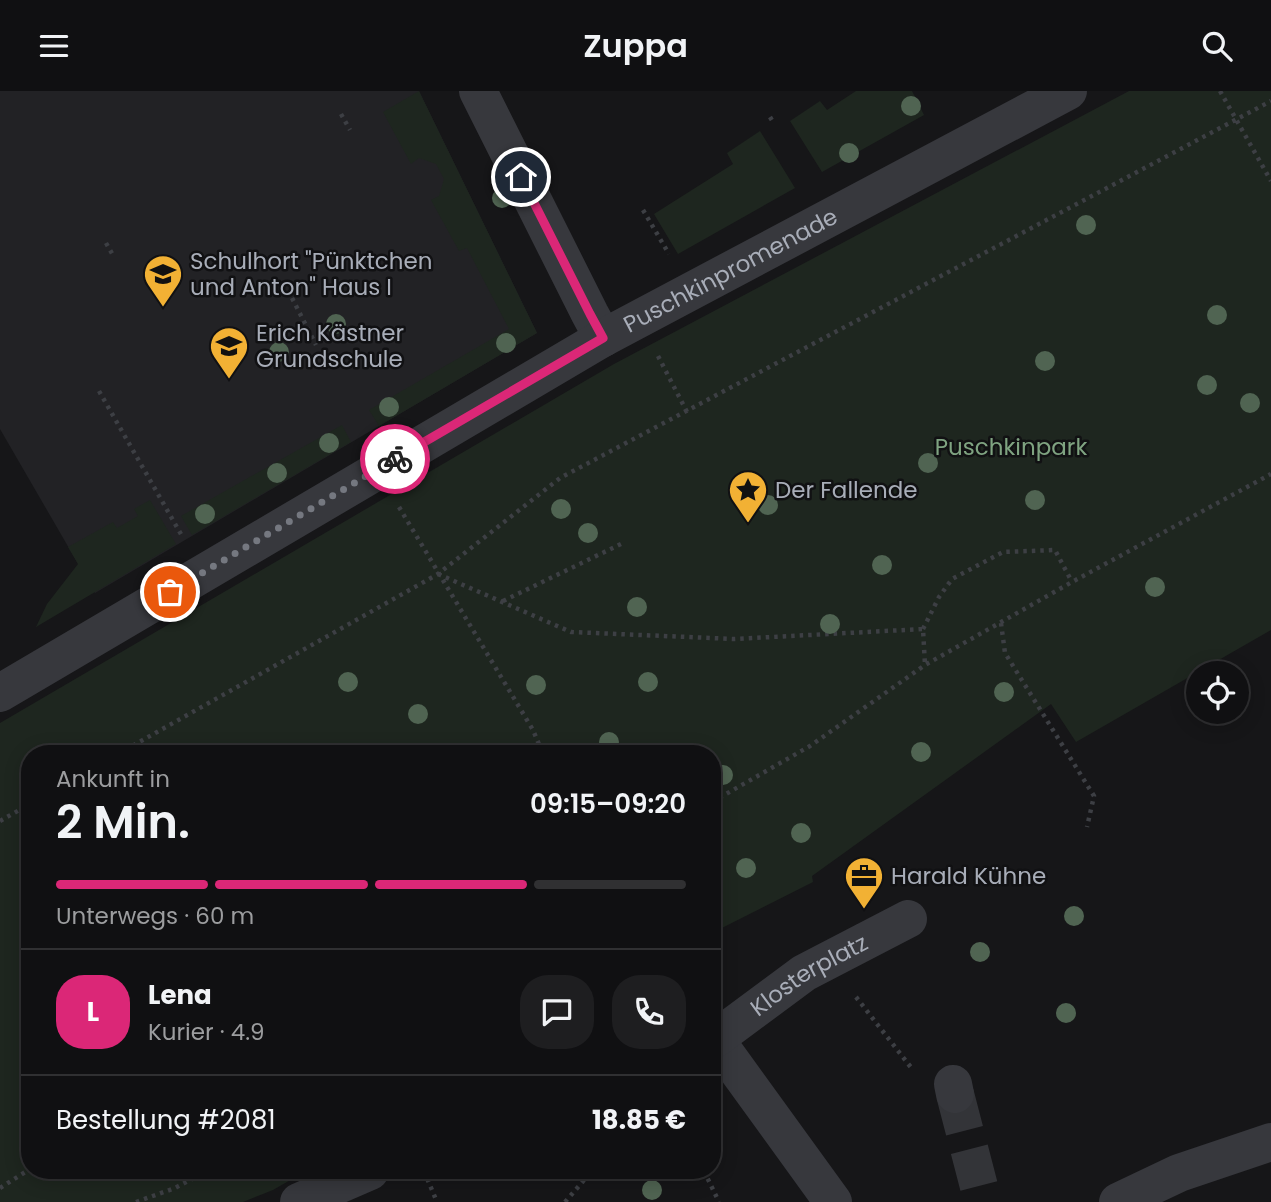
<!DOCTYPE html>
<html lang="de">
<meta charset="utf-8">
<style>
:root{--surface:#101012;--page:#1e1e20;--text:#f1f3f6;--muted:#9c9d9f;--line:#303032;--accent:#db2777}
body{margin:0;font-family:Poppins,sans-serif;background:var(--page);color:var(--text);height:100vh;display:flex;flex-direction:column;font-size:26px;white-space:nowrap}
*{box-sizing:border-box;margin:0}
p{font-size:23px;color:var(--muted)}
.icon{flex:none;width:38px;height:38px;fill:none;stroke:currentColor;stroke-width:2;stroke-linecap:round;stroke-linejoin:round}
.map{position:relative;flex:1;overflow:hidden}
.details{position:absolute;left:21px;top:654px;width:700px;height:434px;display:flex;flex-direction:column;background:var(--surface);border-radius:28px;box-shadow:0 4px 18px #0003,0 0 0 2px var(--line)}
.details>*{flex:none}
.tools{position:absolute;left:1186px;top:570px;display:grid;gap:14px}
.tools a{display:grid;place-items:center;width:63px;height:63px;border-radius:50%;background:var(--surface);box-shadow:0 4px 18px #0003,0 0 0 2px var(--line);font-size:35px}
.pin{position:absolute;display:grid;place-items:center;width:60px;height:60px;color:#fff;margin:-30px;border:4px solid #fff;border-radius:50%;box-shadow:0 2px 7px #0007}
.courier{position:absolute;display:grid;place-items:center;width:70px;height:70px;margin:-35px;border:5px solid #db2777;border-radius:50%;background:#fff;color:#222;box-shadow:0 2px 9px #0007}
.overview em{font-style:normal;font-weight:600}
.overview div{display:flex;flex-direction:column-reverse}
.overview{display:flex;align-items:center;justify-content:space-between;height:119px;padding:0 35px}
h1{font-size:46px;font-weight:600;line-height:52px}
.bar{display:grid;grid-template-columns:repeat(4,1fr);gap:10px 7px;align-content:center;height:84px;padding:0 35px}
.bar i{height:9px;border-radius:5px;background:var(--line)}
.bar .selected{background:var(--accent)}
.bar p{grid-column:span 4}
.line{display:flex;align-items:center;gap:18px;padding:0 35px;border-top:2px solid var(--line)}
.line div{flex:1}
.round{display:grid;place-items:center;flex:none;width:74px;height:74px;border-radius:28px;background:var(--page)}
header{display:flex;justify-content:space-between;align-items:center;height:91px;padding:0 35px;background:var(--surface);font-size:32px;font-weight:600}
.map>svg:first-child{display:block}
.built{fill:#222225}
.green{fill:#1e261f}
.lines{fill:none;stroke-linecap:round;stroke-linejoin:round}
.minor-tunnel{stroke:#333438;stroke-width:38;stroke-dasharray:38 19;stroke-linecap:butt}
.path{stroke:#3d3f44;stroke-width:4.5;stroke-dasharray:3.5 5;stroke-linecap:butt}
.minor{stroke:#37383d;stroke-width:38}
.tree{fill:#506452}
.done{stroke:#757880;stroke-width:7;stroke-dasharray:0 12.6}
.route{stroke:#db2777;stroke-width:9}
.labels{text-anchor:middle;dominant-baseline:central;stroke-width:5;stroke-linejoin:round;paint-order:stroke}
.poi-label{font-size:23px;fill:#a8adb8;stroke:#111113;text-anchor:start}
.street-label{font-size:23px;fill:#a8adb8;stroke:#111113}
.park-label{font-size:23px;fill:#7fa381;stroke:#111113}
</style>
<header><svg class="icon" aria-label="menu" viewBox="0 0 24 24"><path d="M4 6h16M4 12h16M4 18h16"/></svg>Zuppa<svg class="icon" aria-label="search" viewBox="0 0 24 24"><circle cx="10" cy="10" r="6"/><path d="M15 15l6 6"/></svg></header>
<div class="map">
<svg width="1271" height="1111" viewBox="0 0 1271 1111">
<rect width="100%" height="100%" fill="#161618"/>
<path class="built" d="M0,0H419L537,242L95,502L0,338Z"/>
<path class="green" d="M419,0L537,242L379,335L369,319L509,238L467,157L459,160L431,109L439,105L444,88L436,73L419,67L411,73L383,21Z
M856,0H912L924,24L822,81L790,30L820,10L827,19Z
M1129,0H1271V539L1076,651L1051,613L812,785L813,791L712,842V663H30V1080H306L273,1099L243,1111H0V632L614,273Z
M760,40L795,97L678,163L654,123L733,73L727,62Z
M342,334L351,351L192,444L181,425Z
M150,409L176,453L36,536L47,513L78,473L68,456L113,431L117,437L138,425L134,418Z"/>
<g class="lines">
<path class="minor-tunnel" d="M955,1003L983,1111"/>
<path class="path" d="M1220,0L1271,90
M341,23L350,39
M770,26L773,31
M643,119L669,163
M106,152L114,166
M292,207L316,254
M658,265L687,321
M99,300L182,445
M399,416L533,639L543,663
M438,483L571,541L734,548L923,538L925,574
M503,510L623,452
M1001,532L1005,562L1094,705L1087,736
M923,538L939,506L952,488L1003,461L1055,459L1072,491
M118,663L438,483L560,387L1271,10
M712,711L810,655L925,574L1072,491L1271,383
M0,730L30,713
M856,906L913,979
M424,1080L437,1111
M704,1080L719,1111
M0,1097L30,1078
M136,1111L175,1097L207,1080
M565,1111L592,1080"/>
<g class="minor">
<path d="M478,0L590,223L603,247"/>
<path id="s1" d="M0,602L603,247L1068,0"/>
<path d="M712,948H715L833,1111"/>
<path id="s2" d="M715,948L804,882L908,828"/>
<path d="M953,993L955,1003"/>
<path d="M299,1111L370,1080"/>
<path d="M1118,1111L1179,1082L1271,1051"/>
</g>
</g>
<g class="tree">
<circle cx="911" cy="15" r="10"/>
<circle cx="849" cy="62" r="10"/>
<circle cx="502" cy="107" r="10"/>
<circle cx="1086" cy="134" r="10"/>
<circle cx="1217" cy="224" r="10"/>
<circle cx="336" cy="233" r="10"/>
<circle cx="506" cy="252" r="10"/>
<circle cx="279" cy="261" r="10"/>
<circle cx="1045" cy="270" r="10"/>
<circle cx="1207" cy="294" r="10"/>
<circle cx="1250" cy="312" r="10"/>
<circle cx="389" cy="316" r="10"/>
<circle cx="329" cy="352" r="10"/>
<circle cx="928" cy="372" r="10"/>
<circle cx="277" cy="382" r="10"/>
<circle cx="1035" cy="409" r="10"/>
<circle cx="768" cy="414" r="10"/>
<circle cx="561" cy="418" r="10"/>
<circle cx="205" cy="423" r="10"/>
<circle cx="588" cy="442" r="10"/>
<circle cx="882" cy="474" r="10"/>
<circle cx="1155" cy="496" r="10"/>
<circle cx="637" cy="516" r="10"/>
<circle cx="830" cy="533" r="10"/>
<circle cx="348" cy="591" r="10"/>
<circle cx="648" cy="591" r="10"/>
<circle cx="536" cy="594" r="10"/>
<circle cx="1004" cy="601" r="10"/>
<circle cx="418" cy="623" r="10"/>
<circle cx="609" cy="651" r="10"/>
<circle cx="921" cy="661" r="10"/>
<circle cx="723" cy="684" r="10"/>
<circle cx="801" cy="742" r="10"/>
<circle cx="746" cy="777" r="10"/>
<circle cx="1074" cy="825" r="10"/>
<circle cx="980" cy="861" r="10"/>
<circle cx="1066" cy="922" r="10"/>
<circle cx="652" cy="1099" r="10"/>
</g>
<g class="lines">
<path class="done" d="M170,501L395,368"/>
<path class="route" d="M395,368L603,247L590,223L521,86"/>
</g>
<defs>
<g id="school-pin" transform="scale(2.0125)"><path d="M0 17L-7.5 6A9.5 9.5 0 1 1 7.5 6Z" fill="#f2b134" stroke="#111113"/><path d="M0-5L7-2L0 1L-7-2ZM-4 1L0 2.5L4 1V4Q0 6-4 4Z" fill="#111"/></g>
<g id="sight-pin" transform="scale(2.0125)"><path d="M0 17L-7.5 6A9.5 9.5 0 1 1 7.5 6Z" fill="#f2b134" stroke="#111113"/><path d="M0-6L1.8-2.2L6-1.7L2.9 1.2L3.7 5.4L0 3.3L-3.7 5.4L-2.9 1.2L-6-1.7L-1.8-2.2Z" fill="#111"/></g>
<g id="office-pin" transform="scale(2.0125)"><path d="M0 17L-7.5 6A9.5 9.5 0 1 1 7.5 6Z" fill="#f2b134" stroke="#111113"/><path d="M-6-3h4V-5.5h4V-3h4V5H-6ZM-1-4.5V-3h2v-1.5ZM-6 0V1H6V0Z" fill="#111"/></g>
</defs>
<g fill-rule="evenodd">
<use href="#school-pin" x="163" y="183"/>
<use href="#school-pin" x="229" y="255"/>
<use href="#sight-pin" x="748" y="399"/>
<use href="#office-pin" x="864" y="785"/>
</g>
<g class="labels">
<g class="poi-label">
<text x="190" y="170">Schulhort "Pünktchen<tspan x="190" dy="26">und Anton" Haus I</tspan></text>
<text x="256" y="242">Erich Kästner<tspan x="256" dy="26">Grundschule</tspan></text>
<text x="775" y="399">Der Fallende</text>
<text x="891" y="785">Harald Kühne</text>
</g>
<g class="street-label">
<text stroke="none"><textPath href="#s1" startOffset="844">Puschkinpromenade</textPath></text>
<text stroke="none"><textPath href="#s2" startOffset="114">Klosterplatz</textPath></text>
</g>
<g class="park-label">
<text x="1011" y="356">Puschkinpark</text>
</g>
</g>
</svg>
<div class="tools">
<a><svg class="icon" aria-label="locate" viewBox="0 0 24 24"><circle cx="12" cy="12" r="6"/><path d="M12 2v4M12 18v4M2 12h4M18 12h4"/></svg></a>
</div>
<div class="pin" style="left:170px;top:501px;background:#ea580c"><svg class="icon" aria-label="bag" viewBox="0 0 24 24"><path d="M5 8h14l-1 12H6zM9 8a3 3 0 0 1 6 0"/></svg></div>
<div class="pin" style="left:521px;top:86px;background:#1f2937"><svg class="icon" aria-label="home" viewBox="0 0 24 24"><path d="M3 11l9-7 9 7M6 9v11h12V9"/></svg></div>
<div class="courier" style="left:395px;top:368px"><svg class="icon" aria-label="bike" viewBox="0 0 24 24"><circle cx="6" cy="16" r="4"/><circle cx="18" cy="16" r="4"/><path d="M6 16l4-8h5l3 8M10 8l3 8H6M13 5h3"/></svg></div>
<section class="details">
<div class="overview"><div><h1>2 Min.</h1><p>Ankunft in</p></div><em>09:15–09:20</em></div>
<div class="bar"><i class="selected"></i><i class="selected"></i><i class="selected"></i><i></i><p>Unterwegs · 60 m</p></div>
<div class="line" style="height:126px"><b class="round" style="background:var(--accent);color:#fff">L</b><div><b>Lena</b><p>Kurier · 4.9</p></div><a class="round"><svg class="icon" aria-label="chat" viewBox="0 0 24 24"><path d="M4 5h16v11H9l-5 4z"/></svg></a><a class="round"><svg class="icon" aria-label="phone" viewBox="0 0 24 24"><path d="M5 4h4l2 5-3 2q2 4 5 5l2-3 5 2v4C11 20 4 13 5 4z"/></svg></a></div>
<div class="line" style="height:91px"><div>Bestellung #2081</div><b>18.85 €</b></div>
</section>
</div>
